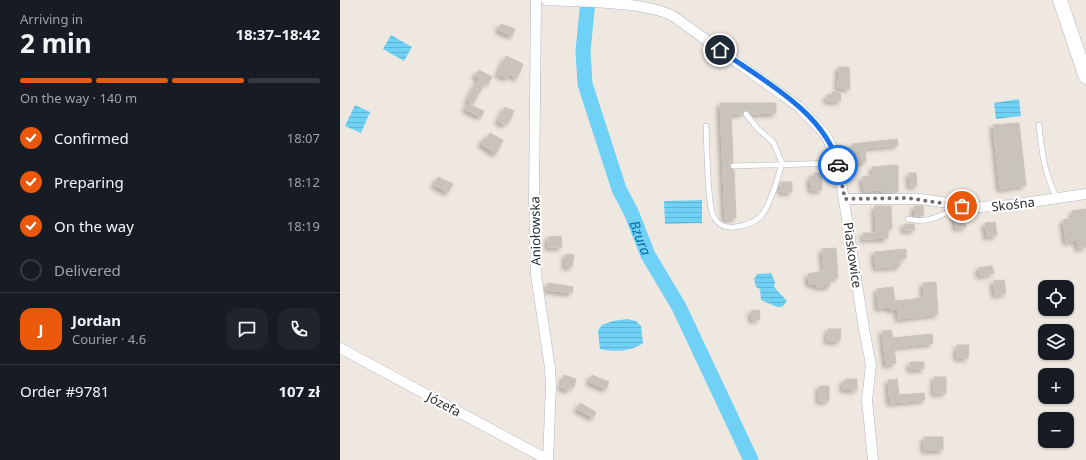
<!DOCTYPE html>
<meta charset="utf-8">
<style>
:root{--surface:#171b24;--page:#20242c;--text:#f1f3f6;--muted:#9ea1a6;--line:#363941;--accent:#ea580c}
body{margin:0;font-family:"Noto Sans",sans-serif;background:var(--page);color:var(--text);height:100vh;display:flex;flex-direction:column;font-size:15px;white-space:nowrap}
*{box-sizing:border-box;margin:0}
p{font-size:13px;color:var(--muted)}
.icon{flex:none;width:22px;height:22px;fill:none;stroke:currentColor;stroke-width:2;stroke-linecap:round;stroke-linejoin:round}
.map{position:relative;flex:1;overflow:hidden}
.sheet{display:flex;flex-direction:column;background:var(--surface);width:340px}
.sheet>*{flex:none}
.controls{position:absolute;left:698px;top:280px;display:grid;gap:8px}
.controls a{display:grid;place-items:center;width:36px;height:36px;border-radius:8px;background:var(--surface);box-shadow:0 1px 3px #0004;font-size:20px}
.pin{position:absolute;display:grid;place-items:center;width:34px;height:34px;color:#fff;margin:-17px;border:2px solid #fff;border-radius:50%;box-shadow:0 1px 4px #0007}
.courier{position:absolute;display:grid;place-items:center;width:40px;height:40px;margin:-20px;border:3px solid #1a73e8;border-radius:50%;background:#fff;color:#222;box-shadow:0 1px 5px #0007}
.head em{font-style:normal;font-weight:700}
.head div{display:flex;flex-direction:column-reverse}
.head{display:flex;align-items:center;justify-content:space-between;height:68px;padding:0 20px}
h1{font-size:26px;font-weight:700;line-height:30px}
.bar{display:grid;grid-template-columns:repeat(4,1fr);gap:6px 4px;align-content:center;height:48px;padding:0 20px}
.bar i{height:5px;border-radius:3px;background:var(--line)}
.bar .selected{background:var(--accent)}
.bar p{grid-column:span 4}
.line{display:flex;align-items:center;gap:10px;padding:0 20px;border-top:1px solid var(--line)}
.line div{flex:1}
.round{display:grid;place-items:center;flex:none;width:42px;height:42px;border-radius:12px;background:var(--page)}
ol{padding:0 20px;list-style:none}
li{display:flex;align-items:center;gap:12px;height:44px}
li p{margin-inline-start:auto}
li .icon{padding:4px;border-radius:50%;background:var(--accent);color:#fff;stroke-width:4}
li:last-child{color:var(--muted)}
li i{width:22px;height:22px;border:2px solid var(--line);border-radius:50%}
main{display:flex;flex:1;min-height:0}
.map>svg:first-child{display:block}
.water{fill:url(#water-rules)}
.lines{fill:none;stroke-linecap:round;stroke-linejoin:round}
.river{stroke:#6fd1f5;stroke-width:15}
.building{fill:#c8c3bb;stroke:#cbc5b9;filter:url(#shadow)}
.lane-casing{stroke:#b3b6c1;stroke-width:6}
.street-casing{stroke:#b3b6c1;stroke-width:11}
.secondary-casing{stroke:#b3b6c1;stroke-width:15}
.lane{stroke:#fff;stroke-width:5}
.street{stroke:#fff;stroke-width:10}
.secondary{stroke:#fff;stroke-width:14}
.done{stroke:#716e6c;stroke-width:4;stroke-dasharray:0 7.2}
.route{stroke:#1a73e8;stroke-width:5}
.labels{text-anchor:middle;dominant-baseline:central;stroke-width:4;stroke-linejoin:round;paint-order:stroke}
.street-label{font-size:13px;fill:#2d2d2d;stroke:#fff}
.water-label{font-size:14px;font-style:italic;fill:#0770a8;stroke:#fff}
</style>
<main>
<section class="sheet">
<div class="head"><div><h1>2 min</h1><p>Arriving in</p></div><em>18:37–18:42</em></div>
<div class="bar"><i class="selected"></i><i class="selected"></i><i class="selected"></i><i></i><p>On the way · 140 m</p></div>
<ol>
<li><svg class="icon" aria-label="check" viewBox="0 0 24 24"><path d="M5 12l5 5 9-10"/></svg>Confirmed<p>18:07</p></li>
<li><svg class="icon" aria-label="check" viewBox="0 0 24 24"><path d="M5 12l5 5 9-10"/></svg>Preparing<p>18:12</p></li>
<li><svg class="icon" aria-label="check" viewBox="0 0 24 24"><path d="M5 12l5 5 9-10"/></svg>On the way<p>18:19</p></li>
<li><i></i>Delivered</li>
</ol>
<div class="line" style="height:72px"><b class="round" style="background:var(--accent);color:#fff">J</b><div><b>Jordan</b><p>Courier · 4.6</p></div><a class="round"><svg class="icon" aria-label="chat" viewBox="0 0 24 24"><path d="M4 5h16v11H9l-5 4z"/></svg></a><a class="round"><svg class="icon" aria-label="phone" viewBox="0 0 24 24"><path d="M5 4h4l2 5-3 2q2 4 5 5l2-3 5 2v4C11 20 4 13 5 4z"/></svg></a></div>
<div class="line" style="height:52px"><div>Order #9781</div><b>107 zł</b></div>
</section>
<div class="map">
<svg width="746" height="460" viewBox="0 0 746 460">
<defs>
<pattern id="water-rules" width="6" height="5" patternUnits="userSpaceOnUse"><rect width="6" height="5" fill="#6fd1f5"/><path d="M0 2.5h6" fill="none" stroke="#60b4d2"/></pattern>
<filter id="shadow"><feDropShadow dx="-3" dy="3" stdDeviation="2" flood-color="#0004"/></filter>
</defs>
<rect width="100%" height="100%" fill="#efe8e0"/>
<path class="water" d="M51,35L72,47L64,61L43,49Z
M679,99L681,116L656,119L654,103Z
M15,105L30,112L21,133L5,126Z
M362,200V223L325,224L324,201Z
M431,273L435,282L434,287L447,301L442,307H437L421,300L420,289L416,287L414,279L417,274Z
M287,319L296,321L301,326L303,343C291,352 274,352 260,349L258,331L262,325L273,321Z"/>
<g class="lines">
<path class="river" id="s1" d="M248,0L243,51L245,84L279,189L291,212L308,255L339,307L411,460"/>
</g>
<path class="building" d="M161,24L175,29L172,36L158,30Z
M166,56L183,64L177,78L169,74L167,78L158,74Z
M499,67H509L510,89L498,88Z
M139,70L152,77L148,84L145,82L133,104L127,100L139,79L135,76Z
M492,92H500L501,101H487V95H492Z
M380,103H436V113L411,114L406,110L402,114H391L393,162L389,166L394,170L396,218L385,219Z
M128,104L144,111L141,117L125,109Z
M165,107L174,111L169,122L167,121L165,125L158,121Z
M679,123L686,185L660,189L653,125Z
M150,133L163,140L156,154L141,144L144,138L147,139Z
M557,139L558,145L525,148L526,162L513,163L512,144Z
M558,165V192H542V190L524,191L522,177L533,176L532,167Z
M474,173H481L482,190H471L470,176H474Z
M569,173H576L577,186H570Z
M98,177L113,184L109,191L107,192L94,185Z
M441,182H452V192H441Z
M535,206H551L552,229H548V238L523,239V233H536Z
M574,206H583L584,215L575,216Z
M746,209V247L738,248L737,240L726,242L723,220L733,218L732,211Z
M617,212H624L626,227L616,228L614,213Z
M655,222L657,235L647,237L645,223Z
M564,224H574L575,230H564Z
M221,236L222,247H208V237Z
M496,248L498,278H490V286L477,287V284H469L468,274L484,271L482,249Z
M566,249V258L560,259V266L536,268L534,252Z
M226,254L234,255L232,267L225,266Z
M652,266L654,273L640,276L638,268Z
M664,280L666,293L655,295L653,281Z
M596,282L598,314L558,319V309L551,310L550,307L538,308L537,289L553,287L555,301L584,298L583,283Z
M208,283L233,287L232,293L207,290Z
M419,310L420,319L412,320L411,311Z
M488,329H501L500,341H487Z
M551,330L553,338L592,334L593,343L554,347L556,363L546,365L542,331Z
M617,345H629L628,358H617Z
M570,362H584V369H570Z
M224,375L236,379L234,387L230,386L229,390L221,388Z
M252,375L269,382L266,389L249,382Z
M594,377H606V393H594Z
M506,379H517V390L503,389V381H506Z
M557,379L559,395L584,393L585,400L550,403L548,380Z
M479,386H489V401H479Z
M240,403L256,412L253,418L237,409Z
M584,437H603V450H584Z"/>
<g class="lines">
<g class="lane-casing">
<path id="lane" d="M699,125C702,153 704,173 717,198
M366,126C367,142 367,207 374,217C378,225 386,228 395,227C404,226 413,223 420,217C429,209 439,175 442,163L433,142L418,129L406,114
M393,166L498,163
M568,219C588,224 603,215 619,206"/>
</g>
<g class="street-casing">
<path id="street" d="M196,0L194,200L196,275L210,368L211,386L208,460
M206,0C241,2 303,1 333,16L459,107L485,134L496,155L500,175L524,329L531,365L527,400L533,460
M505,199H580L639,207L670,205L746,194
M0,348L208,460"/>
</g>
<g class="secondary-casing">
<path id="secondary" d="M720,0L746,77"/>
</g>
<use href="#lane" class="lane"/>
<use href="#street" class="street"/>
<use href="#secondary" class="secondary"/>
</g>
<g class="lines">
<path class="done" d="M498,165L505,199L567,198L622,206"/>
<path class="route" d="M380,50C421,79 486,113 498,165"/>
</g>
<g class="labels">
<g class="street-label">
<text transform="translate(673 204) rotate(-7)">Skośna</text>
<text transform="translate(195 231) rotate(-91)">Aniołowska</text>
<text transform="translate(513 255) rotate(82)">Piaskowice</text>
<text transform="translate(104 404) rotate(28)">Józefa</text>
</g>
<g class="water-label">
<text stroke="none"><textPath href="#s1" startOffset="248">Bzura</textPath></text>
</g>
</g>
</svg>
<div class="controls">
<a><svg class="icon" aria-label="locate" viewBox="0 0 24 24"><circle cx="12" cy="12" r="6"/><path d="M12 2v4M12 18v4M2 12h4M18 12h4"/></svg></a>
<a><svg class="icon" aria-label="layers" viewBox="0 0 24 24"><path d="M12 4l9 5-9 5-9-5zM3 14l9 5 9-5"/></svg></a>
<a>+</a>
<a>−</a>
</div>
<div class="pin" style="left:622px;top:206px;background:#ea580c"><svg class="icon" aria-label="bag" viewBox="0 0 24 24"><path d="M5 8h14l-1 12H6zM9 8a3 3 0 0 1 6 0"/></svg></div>
<div class="pin" style="left:380px;top:50px;background:#1f2937"><svg class="icon" aria-label="home" viewBox="0 0 24 24"><path d="M3 11l9-7 9 7M6 9v11h12V9"/></svg></div>
<div class="courier" style="left:498px;top:165px"><svg class="icon" aria-label="car" viewBox="0 0 24 24"><path d="M5 17H2v-5l4-1 3-4h7l3 4 3 1v5h-3M9 17h6M6 11h13"/><circle cx="7" cy="17" r="2"/><circle cx="17" cy="17" r="2"/></svg></div>
</div>
</main>
